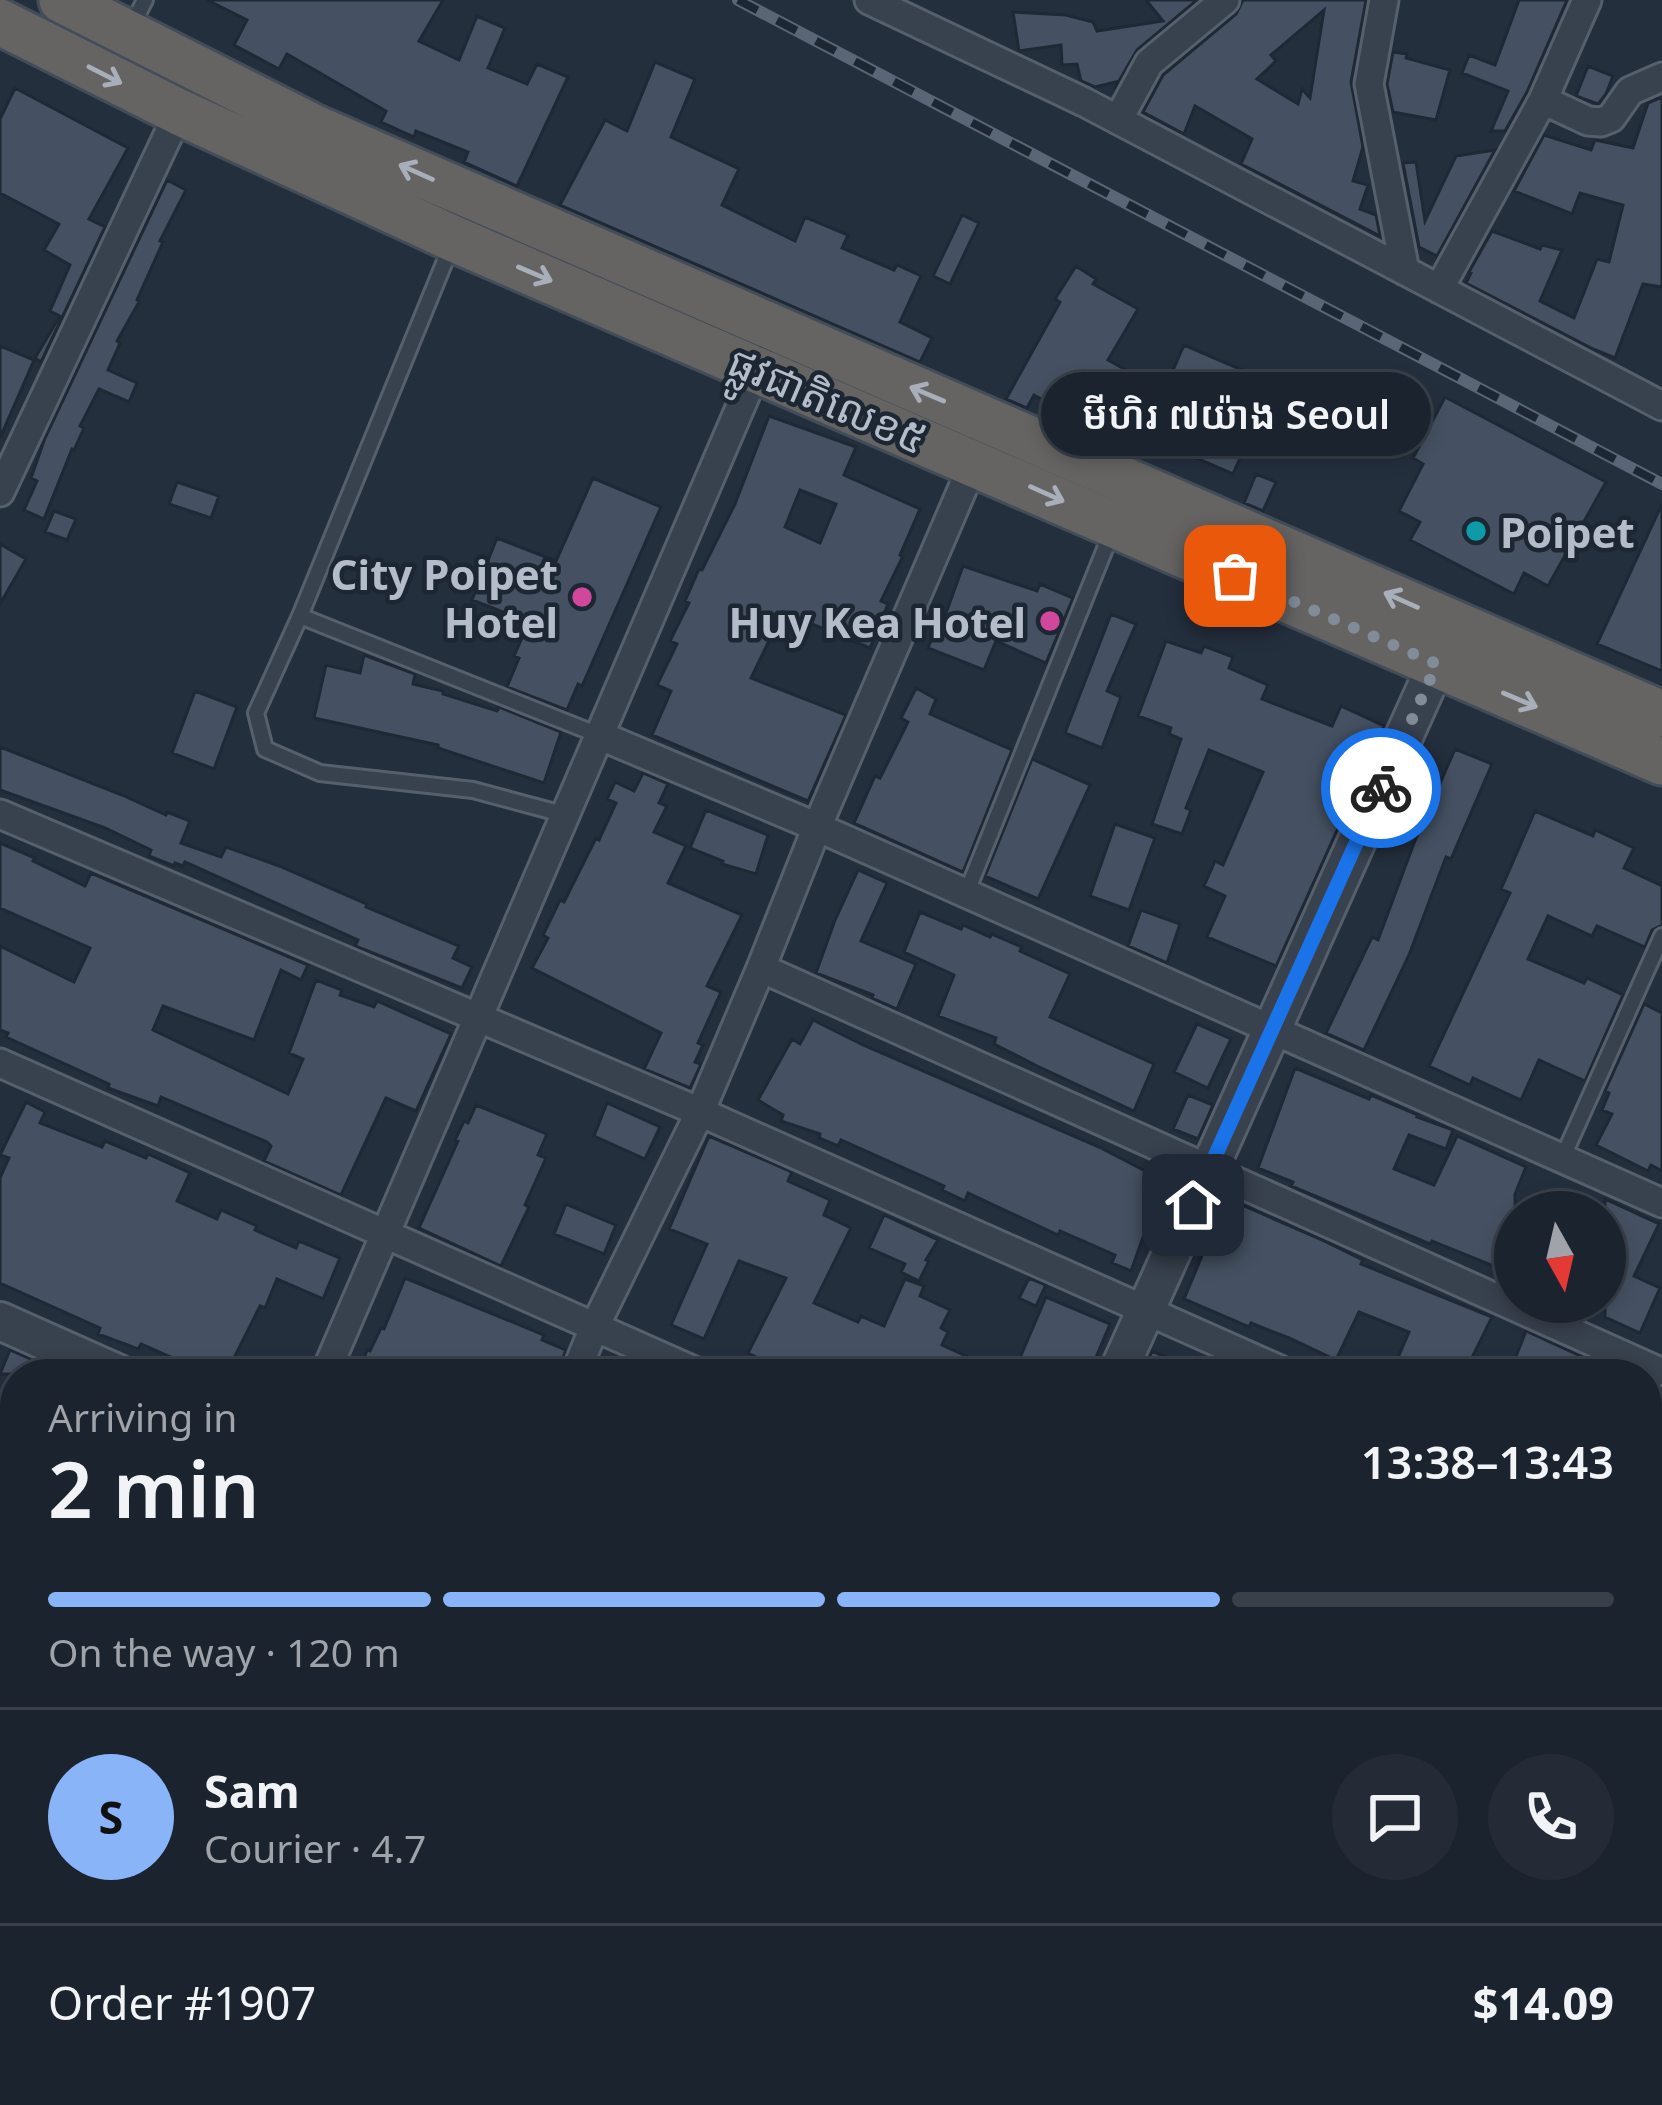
<!DOCTYPE html>
<meta charset="utf-8">
<style>
:root{--surface:#1b232e;--page:#242b36;--text:#f1f3f6;--muted:#a0a4aa;--line:#39404a;--accent:#8ab4f8}
body{margin:0;font-family:"Noto Sans","Noto Sans Khmer",sans-serif;background:var(--page);color:var(--text);height:100vh;display:flex;flex-direction:column;font-size:45px;white-space:nowrap}
*{box-sizing:border-box;margin:0}
p{font-size:39px;color:var(--muted)}
.icon{flex:none;width:66px;height:66px;fill:none;stroke:currentColor;stroke-width:2;stroke-linecap:round;stroke-linejoin:round}
.map{position:relative;flex:1;overflow:hidden}
.side{position:absolute;left:0px;top:1359px;width:1662px;height:747px;display:flex;flex-direction:column;background:var(--surface);border-radius:48px 48px 0 0;box-shadow:0 6px 18px #0003,0 0 0 3px var(--line)}
.side>*{flex:none}
.needle{width:78px;rotate:172deg}
.tools{position:absolute;left:1494px;top:1191px;display:grid;gap:24px}
.tools a{display:grid;place-items:center;width:132px;height:132px;border-radius:50%;background:var(--surface);box-shadow:0 6px 18px #0003,0 0 0 3px var(--line);font-size:60px}
.pin{position:absolute;display:grid;place-items:center;width:102px;height:102px;color:#fff;margin:-51px;border-radius:24px;box-shadow:0 6px 18px #0006}
.courier{position:absolute;display:grid;place-items:center;width:120px;height:120px;margin:-60px;border:9px solid #1a73e8;border-radius:50%;background:#fff;color:#222;box-shadow:0 3px 15px #0007}
.bubble{position:absolute;height:84px;border-radius:42px;background:var(--surface);box-shadow:0 6px 18px #0003,0 0 0 3px var(--line);font-size:39px;font-weight:600;line-height:84px;text-align:center}
.head em{font-style:normal;font-weight:600}
.head div{display:flex;flex-direction:column-reverse}
.head{display:flex;align-items:center;justify-content:space-between;height:204px;padding:0 48px}
h1{font-size:78px;font-weight:600;line-height:90px}
.bar{display:grid;grid-template-columns:repeat(4,1fr);gap:18px 12px;align-content:center;height:144px;padding:0 48px}
.bar i{height:15px;border-radius:9px;background:var(--line)}
.bar .selected{background:var(--accent)}
.bar p{grid-column:span 4}
.line{display:flex;align-items:center;gap:30px;padding:0 48px;border-top:3px solid var(--line)}
.line div{flex:1}
.round{display:grid;place-items:center;flex:none;width:126px;height:126px;border-radius:63px;background:var(--page)}
.map>svg:first-child{display:block}
.building{fill:#455162;stroke:#1f2835;stroke-width:3;fill-rule:evenodd}
.lines{fill:none;stroke-linecap:round;stroke-linejoin:round}
.service-casing{stroke:#565f6c;stroke-width:20}
.minor-casing{stroke:#565f6c;stroke-width:33}
.tertiary-casing{stroke:#565f6c;stroke-width:42}
.trunk-casing{stroke:#434c59;stroke-width:51}
.service{stroke:#38414e;stroke-width:14}
.minor{stroke:#38414e;stroke-width:27}
.tertiary{stroke:#38414e;stroke-width:36}
.trunk{stroke:#656462;stroke-width:45}
.rail-casing{stroke:#5a6575;stroke-width:12}
.rail{stroke:#1d2633;stroke-width:8;stroke-dasharray:22;stroke-linecap:butt}
.oneway{stroke:#a8afba}
.done{stroke:#828b98;stroke-width:12;stroke-dasharray:0 21.6}
.route{stroke:#1a73e8;stroke-width:15}
.culture-dot{fill:#0f9aa8;stroke:#1d2633;stroke-width:4.5}
.hotel-dot{fill:#d1479c;stroke:#1d2633;stroke-width:4.5}
.labels{text-anchor:middle;dominant-baseline:central;stroke-width:9;stroke-linejoin:round;paint-order:stroke}
.street-label{font-size:42px;fill:#b4bcc9;stroke:#1d2633}
.poi-label{font-size:42px;font-weight:bold;fill:#b4bcc9;stroke:#1d2633;text-anchor:end}
</style>
<div class="map">
<svg width="1662" height="2105" viewBox="0 0 1662 2105">
<rect width="100%" height="100%" fill="#242f3e"/>
<path class="building" d="M207,0H443L419,41L459,60L477,16L505,28L488,68L527,84L537,64L568,77L517,186L464,162L468,152L416,131L414,137L381,122L386,111L287,54L279,69L234,45L247,20Z
M1146,0H1197L1137,50L1116,86V82L1095,87L1081,81L1077,64L1062,65L1061,45L1019,51L1013,12L1066,15L1093,22L1097,31L1163,21Z
M1243,0H1366L1351,82L1363,147L1353,181L1368,185L1360,209L1376,215L1380,236L1241,164L1252,139L1195,106L1184,134L1143,112L1163,75L1236,14ZM1324,10L1310,98L1302,89L1298,104L1257,79L1276,61L1271,55Z
M1519,0H1567L1527,92L1505,131H1491L1508,91L1462,73L1469,55L1495,65Z
M1393,52L1407,54L1406,58L1450,70L1436,120L1393,112L1387,84Z
M655,62L695,79L671,137L739,169L722,205L795,241L805,217L848,235L842,248L894,270L897,265L921,276L900,322L932,338L920,362L560,205L605,120L627,131Z
M1588,66L1613,76L1606,94L1598,104L1576,96Z
M15,88L128,148L89,219L105,227L41,362L35,358L60,316L50,311L70,265L44,250L59,224L0,193V119Z
M1662,97V287L1643,284L1615,358L1593,349L1466,283L1471,273L1469,272L1492,231L1540,249L1542,245L1562,250L1540,301L1574,318L1597,259L1609,262L1623,205L1580,193L1572,214L1514,191L1544,135L1591,150L1595,140L1633,148L1648,103Z
M1495,150L1437,256L1419,247L1403,163L1416,162L1425,221L1456,156Z
M167,180L186,190L160,241L163,242L137,300L139,302L117,341L120,343L108,370L137,383L129,402L99,389L80,426L84,428L74,450L72,449L44,519L24,510L37,481L31,478L45,438Z
M962,215L979,223L950,284L933,276Z
M1076,266L1096,279L1093,284L1138,309L1108,360L1164,391L1184,345L1305,397L1309,390L1345,408L1322,451L1257,419L1233,474L1127,428L1119,443L1034,395L1027,408L1006,399L1060,302L1055,299Z
M0,346L34,360L0,438Z
M1445,397L1606,482L1548,586L1524,573L1514,594L1410,540L1420,522L1399,511L1423,464L1413,458Z
M769,416L856,447L844,475L920,509L900,555L903,556L881,601L888,604L870,648L783,612L751,678L846,715L808,801L652,735L671,691L657,685L677,644L670,641L689,603L685,601L699,569L702,570L735,504ZM800,490L836,504L820,543L785,527Z
M1256,474L1276,482L1263,511L1244,503Z
M593,478L661,507L582,686L578,684L567,710L507,687L519,658L514,656L529,622L472,600L497,538L556,561Z
M177,482L219,496L211,518L169,504Z
M1662,504V671L1597,644Z
M54,511L76,519L67,540L45,532Z
M0,544L26,559L0,604Z
M963,566L1037,591L1040,584L1073,598L1046,663L996,641L984,670L928,648L942,614L945,616Z
M1111,614L1136,624L1107,691L1121,697L1102,748L1065,733Z
M1166,641L1201,653L1204,646L1233,657L1229,668L1268,685L1262,699L1332,726L1341,706L1384,726L1276,966L1207,937L1225,896L1204,886L1215,861L1223,865L1263,772L1209,750L1186,808L1191,810L1182,834L1152,824L1181,739L1169,734L1171,728L1138,716Z
M364,655L415,674L413,684L443,691V694L497,711L499,707L561,732L544,783L438,748V745L314,718L326,665L360,673Z
M916,688L936,699L930,714L1012,750L963,872L854,823L875,776L880,778L908,722L901,718Z
M195,691L237,707L214,769L172,753Z
M0,747L122,795L166,815L167,812L190,821L181,843L221,857L226,847L282,867L367,904L366,907L459,946L453,958L472,967L462,988L355,946L358,940L185,862L183,866L175,863L174,866L149,856L151,850L105,828L0,790Z
M1455,749L1492,764L1451,859L1446,857L1409,955L1364,1050L1326,1033L1372,937L1378,940L1414,843Z
M1032,759L1090,785L1038,899L985,876Z
M643,773L668,784L659,803L667,806L654,832L686,846L668,883L742,915L707,986L721,992L698,1043L703,1045L695,1062L701,1064L690,1088L644,1069L661,1033L532,968L548,938L543,935L560,900L564,902L596,838L599,840L616,803L607,799L615,782L634,791Z
M706,810L768,835L756,874L722,864L723,861L690,848Z
M1535,811L1593,836L1595,830L1634,848L1624,868L1662,886V925L1652,930L1645,947L1597,926L1592,936L1548,916L1528,959L1584,983L1587,978L1623,995L1585,1081L1539,1060L1521,1100L1473,1078L1470,1085L1429,1066L1510,893L1501,889Z
M1115,824L1155,838L1129,910L1090,896Z
M0,843L35,858L33,861L85,886L91,873L308,965L301,980L281,970L254,1040L163,1006L153,1030L288,1094L303,1059L289,1053L316,980L342,990L340,995L374,1007L377,1001L451,1034L416,1111L386,1098L341,1195L264,1161L271,1146L267,1142L161,1097L158,1106L108,1088L109,1084L6,1037L8,1033L0,1030V946L74,982L90,948L0,908Z
M858,870L887,883L861,941L916,964L897,1009L872,998L873,995L816,973L835,920Z
M1141,910L1180,924L1167,963L1128,946Z
M920,912L961,929L963,925L990,937L992,934L1022,947L1020,951L1070,974L1050,1017L1154,1064L1134,1111L1037,1066L994,1044L996,1038L938,1016L954,975L904,952Z
M1644,1004L1662,1013V1171L1651,1165L1648,1171L1596,1145L1612,1114L1602,1110L1609,1093L1605,1091Z
M813,1020L863,1045L1099,1147L1174,1186L1161,1219L1151,1215L1131,1271L1112,1263L1115,1255L1060,1231L1058,1235L968,1193L965,1201L942,1190L944,1186L841,1140L838,1146L819,1138L820,1134L781,1121L783,1115L758,1100L792,1039L800,1044Z
M1197,1024L1231,1039L1208,1088L1174,1072Z
M1295,1068L1369,1099L1371,1095L1418,1115L1417,1117L1453,1130L1446,1149L1409,1135L1394,1169L1434,1185L1457,1136L1526,1167L1515,1194V1272L1497,1264L1496,1267L1432,1241L1430,1244L1291,1186L1293,1182L1258,1168Z
M1188,1095L1213,1105L1198,1139L1173,1129Z
M26,1102L45,1112L40,1123L102,1147L105,1141L146,1158L148,1154L190,1173L177,1201L217,1219L221,1210L257,1226L255,1230L296,1248L299,1241L340,1258L323,1299L277,1279L265,1308L260,1306L226,1374H209L141,1344L138,1349L98,1334L100,1328L0,1283V1178L9,1158L0,1155Z
M607,1103L660,1127L645,1159L594,1136Z
M476,1105L547,1134L538,1155L546,1158L525,1205L529,1207L501,1266L419,1228L458,1141L455,1140L464,1121L468,1123Z
M709,1136L792,1172L788,1181L830,1200L824,1215L851,1228L814,1303L858,1322L861,1316L884,1326L905,1279L924,1286L920,1296L950,1310L941,1328L948,1332L942,1345L966,1356L958,1374H777L779,1369L748,1353L786,1278L739,1261L704,1339L671,1325L707,1244L669,1229Z
M1226,1198L1322,1240L1363,1260L1361,1264L1492,1317L1464,1374H1391L1409,1332L1359,1312L1336,1360L1289,1338L1251,1323L1249,1327L1184,1299Z
M1605,1199L1659,1224L1634,1276L1660,1288L1640,1333L1605,1317Z
M566,1204L616,1225L604,1254L554,1234Z
M884,1215L938,1240L926,1260L929,1261L919,1281L901,1272L905,1264L869,1248Z
M405,1278L544,1335L542,1340L566,1350L557,1374H358L367,1350L370,1351L381,1328L384,1329Z
M1029,1278L1046,1285L1036,1306L1019,1298Z
M1046,1297L1110,1324L1089,1374H1013Z
M1526,1331L1589,1360L1582,1374H1509Z
M10,1350L64,1374H0Z
M1152,1351L1205,1374H1142Z"/>
<g class="lines">
<g class="service-casing">
<path id="service" d="M130,29L145,0
M452,244L300,616L256,713L265,749L320,773L473,790L566,815
M300,616L601,736
M966,894L1113,529
M1562,1159L1662,936"/>
</g>
<g class="minor-casing">
<path id="minor" d="M869,0L1084,102L1662,406
M1384,0L1369,84L1405,271
M1543,100L1588,121L1601,122L1611,118L1630,91L1662,77
M1118,120L1149,63L1225,0
M1439,289L1543,100L1587,0
M0,492L179,112
M601,736L817,827L1662,1203
M0,814L700,1112L1289,1374
M761,968L1658,1371
M0,1063L701,1374
M325,1374L761,359
M575,1374L594,1328L700,1112L761,968L817,827L974,462
M0,1565L15,1572
M0,1799L15,1805
M1647,1998L1662,1965
M0,2047L15,2053
M102,2091L134,2105
M654,2091L685,2105
M1220,2091L1254,2105
M10,2105L16,2091
M1339,2105L1345,2091"/>
</g>
<g class="tertiary-casing">
<path id="tertiary" d="M0,1321L119,1374
M1117,1374L1446,643
M1647,2038L1662,2044
M796,2105L802,2091"/>
</g>
<g class="trunk-casing">
<path id="trunk" d="M62,0L315,128L1662,714
M0,22L179,112L454,239L1662,762"/>
</g>
<use href="#service" class="service"/>
<use href="#minor" class="minor"/>
<use href="#tertiary" class="tertiary"/>
<use href="#trunk" class="trunk"/>
<g class="rail-casing">
<path id="rail" d="M738,0L1662,484"/>
</g>
<use href="#rail" class="rail"/>
</g>
<defs><path id="oneway-shaft" d="M-6 0H5M1.5-3L5.5 0L1.5 3" fill="none" stroke-width="1.6" stroke-linecap="round" stroke-linejoin="round" transform="scale(3)"/></defs>
<g class="oneway">
<use href="#oneway-shaft" transform="translate(105 75) rotate(27)"/>
<use href="#oneway-shaft" transform="translate(416 172) rotate(-156)"/>
<use href="#oneway-shaft" transform="translate(535 274) rotate(23)"/>
<use href="#oneway-shaft" transform="translate(927 394) rotate(-157)"/>
<use href="#oneway-shaft" transform="translate(1047 494) rotate(24)"/>
<use href="#oneway-shaft" transform="translate(1401 600) rotate(-156)"/>
<use href="#oneway-shaft" transform="translate(1520 700) rotate(23)"/>
</g>
<g class="lines">
<path class="done" d="M1235,576L1437,664L1381,788"/>
<path class="route" d="M1193,1205L1381,788"/>
</g>
<circle class="culture-dot" cx="1476" cy="531" r="12"/>
<g class="hotel-dot">
<circle cx="582" cy="597" r="12"/>
<circle cx="1050" cy="621" r="12"/>
</g>
<g class="labels">
<g class="street-label">
<text transform="translate(828 399) rotate(23)">ផ្លូវជាតិលេខ៥</text>
</g>
<g class="poi-label">
<text x="1500" y="531" text-anchor="start">Poipet</text>
<text x="558" y="573">City Poipet<tspan x="558" dy="48">Hotel</tspan></text>
<text x="1026" y="621">Huy Kea Hotel</text>
</g>
</g>
</svg>
<div class="tools">
<a><svg class="needle" viewBox="-14 -14 28 28"><path d="M0-13l5 13h-10z" fill="#e53935"/><path d="M0 13l5-13h-10z" fill="#a0a4aa"/></svg></a>
</div>
<div class="pin" style="left:1235px;top:576px;background:#ea580c"><svg class="icon" aria-label="bag" viewBox="0 0 24 24"><path d="M5 8h14l-1 12H6zM9 8a3 3 0 0 1 6 0"/></svg></div>
<div class="pin" style="left:1193px;top:1205px;background:#1f2937"><svg class="icon" aria-label="home" viewBox="0 0 24 24"><path d="M3 11l9-7 9 7M6 9v11h12V9"/></svg></div>
<div class="courier" style="left:1381px;top:788px"><svg class="icon" aria-label="bike" viewBox="0 0 24 24"><circle cx="6" cy="16" r="4"/><circle cx="18" cy="16" r="4"/><path d="M6 16l4-8h5l3 8M10 8l3 8H6M13 5h3"/></svg></div>
<div class="bubble" style="left:1041px;top:372px;width:390px">មីហិរ ៧យ៉ាង Seoul</div>
<section class="side">
<div class="head"><div><h1>2 min</h1><p>Arriving in</p></div><em>13:38–13:43</em></div>
<div class="bar"><i class="selected"></i><i class="selected"></i><i class="selected"></i><i></i><p>On the way · 120 m</p></div>
<div class="line" style="height:216px"><b class="round" style="background:var(--accent);color:#111">S</b><div><b>Sam</b><p>Courier · 4.7</p></div><a class="round"><svg class="icon" aria-label="chat" viewBox="0 0 24 24"><path d="M4 5h16v11H9l-5 4z"/></svg></a><a class="round"><svg class="icon" aria-label="phone" viewBox="0 0 24 24"><path d="M5 4h4l2 5-3 2q2 4 5 5l2-3 5 2v4C11 20 4 13 5 4z"/></svg></a></div>
<div class="line" style="height:156px"><div>Order #1907</div><b>$14.09</b></div>
</section>
</div>
